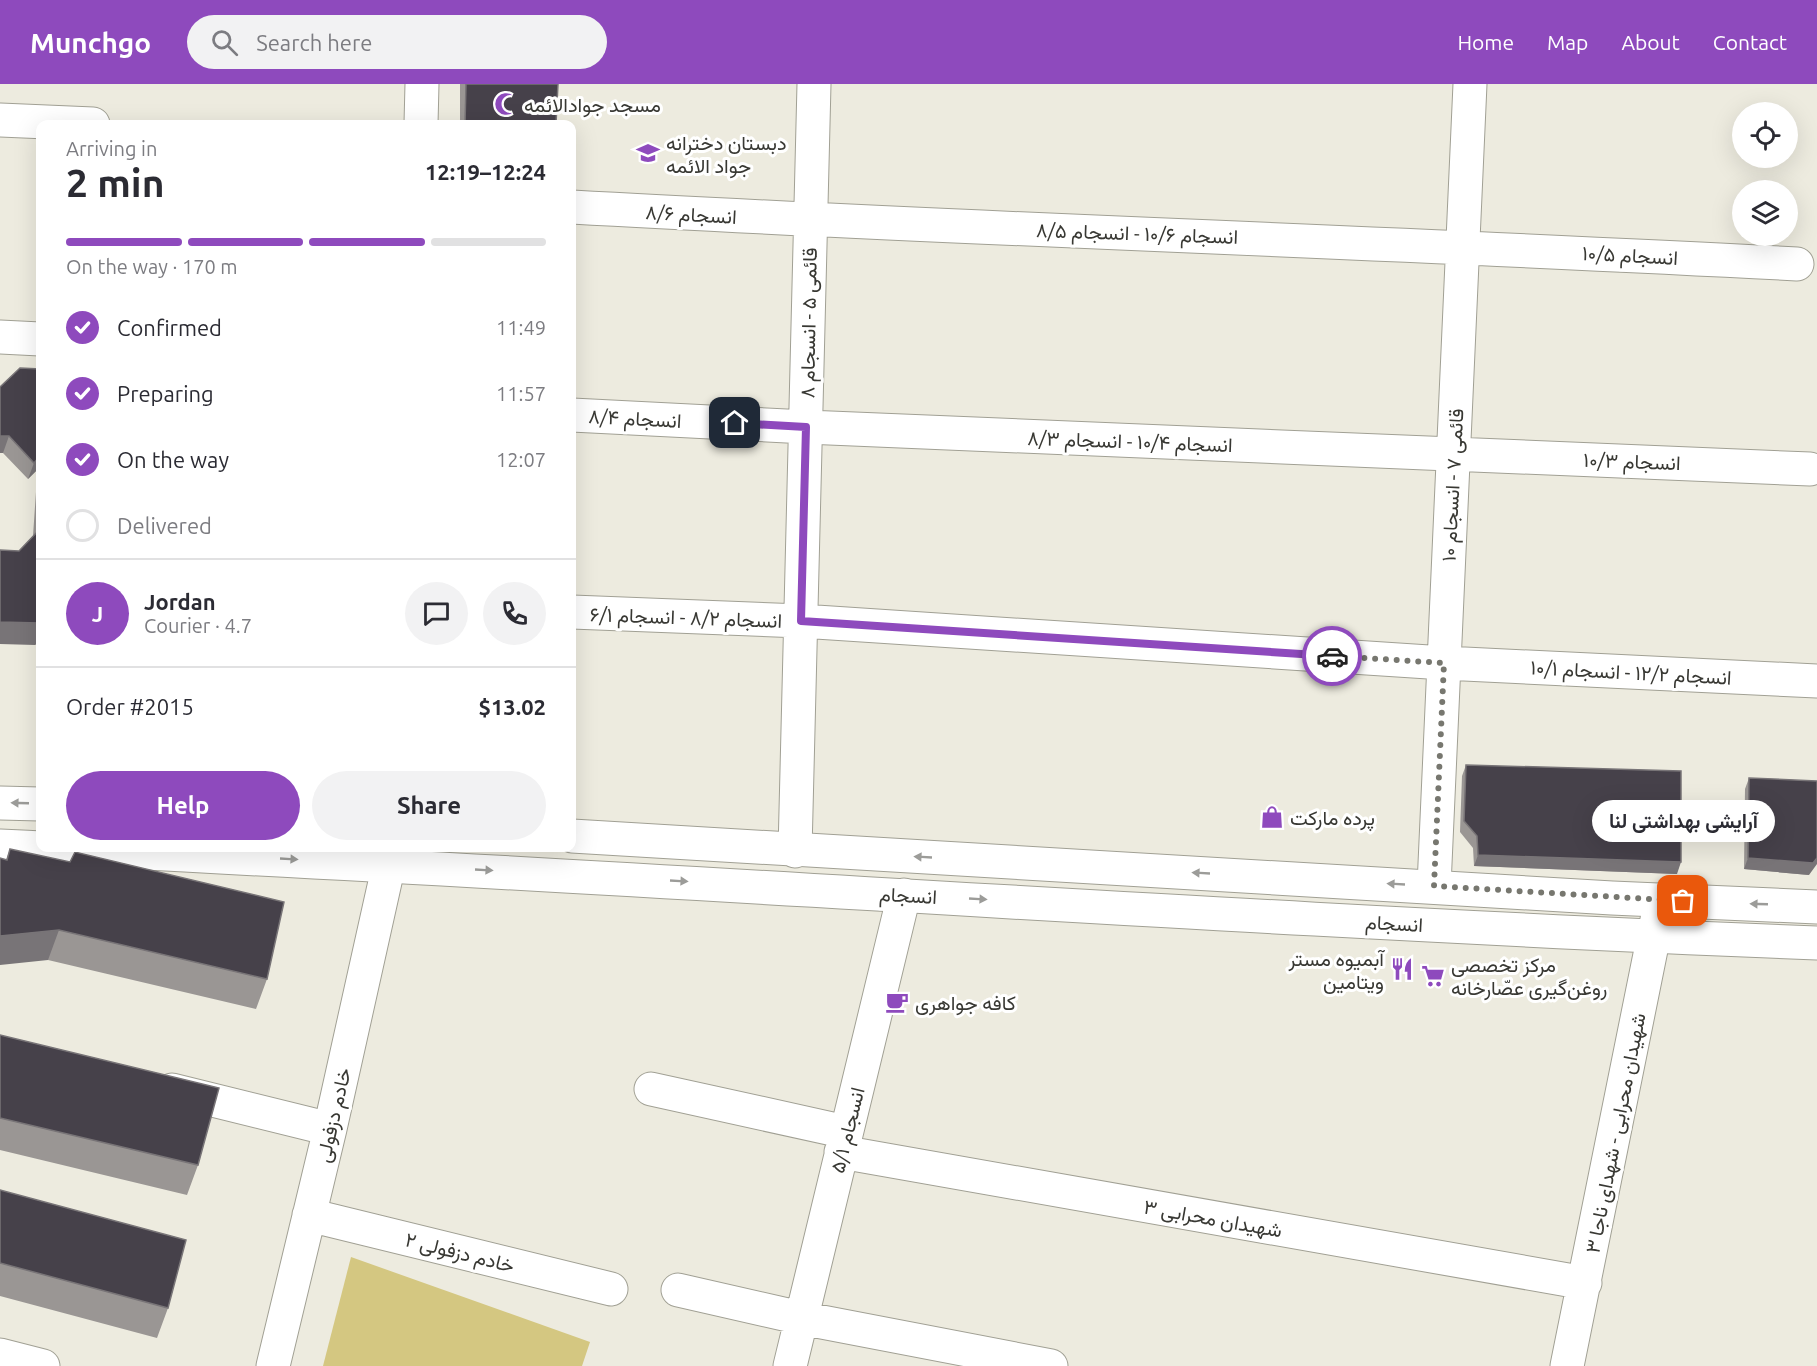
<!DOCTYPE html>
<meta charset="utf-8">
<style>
:root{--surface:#fff;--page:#f2f2f3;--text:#2b2b33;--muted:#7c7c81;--line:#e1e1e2;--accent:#8e4abd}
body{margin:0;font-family:Ubuntu,Vazirmatn,sans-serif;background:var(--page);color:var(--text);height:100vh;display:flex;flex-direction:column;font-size:22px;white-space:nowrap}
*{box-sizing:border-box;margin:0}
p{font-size:20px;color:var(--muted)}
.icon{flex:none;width:33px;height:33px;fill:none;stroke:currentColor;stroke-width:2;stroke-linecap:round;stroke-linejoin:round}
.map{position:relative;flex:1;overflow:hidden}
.panel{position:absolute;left:36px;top:36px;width:540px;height:732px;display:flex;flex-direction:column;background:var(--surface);border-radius:12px;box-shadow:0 6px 24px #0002}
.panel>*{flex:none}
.buttons{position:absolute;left:1732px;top:18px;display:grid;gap:12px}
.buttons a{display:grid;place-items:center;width:66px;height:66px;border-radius:50%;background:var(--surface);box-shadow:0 6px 24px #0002;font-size:30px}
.pin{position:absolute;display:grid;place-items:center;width:51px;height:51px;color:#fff;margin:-26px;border-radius:12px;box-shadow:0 3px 9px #0006}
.courier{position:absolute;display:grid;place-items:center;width:60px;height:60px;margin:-30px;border:4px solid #8e4abd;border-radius:50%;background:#fff;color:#222;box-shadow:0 2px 8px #0007}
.bubble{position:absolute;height:42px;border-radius:21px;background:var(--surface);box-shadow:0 6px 24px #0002;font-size:20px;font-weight:700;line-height:42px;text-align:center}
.head em{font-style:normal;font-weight:700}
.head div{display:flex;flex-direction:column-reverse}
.head{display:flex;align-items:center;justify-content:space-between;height:102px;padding:0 30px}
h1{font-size:39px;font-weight:700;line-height:45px}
.bar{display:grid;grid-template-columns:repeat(4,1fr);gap:9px 6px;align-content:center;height:72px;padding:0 30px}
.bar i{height:8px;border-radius:4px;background:var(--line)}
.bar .on{background:var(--accent)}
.bar p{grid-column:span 4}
.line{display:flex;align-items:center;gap:15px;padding:0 30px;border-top:2px solid var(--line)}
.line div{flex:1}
.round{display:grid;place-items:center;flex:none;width:63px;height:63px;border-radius:32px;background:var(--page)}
ol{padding:0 30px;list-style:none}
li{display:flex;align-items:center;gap:18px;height:66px}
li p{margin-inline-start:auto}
li .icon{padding:6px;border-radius:50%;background:var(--accent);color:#fff;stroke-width:4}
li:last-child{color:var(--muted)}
li i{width:33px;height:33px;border:3px solid var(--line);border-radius:50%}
.action{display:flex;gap:12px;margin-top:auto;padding:12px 30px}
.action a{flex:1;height:69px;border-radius:36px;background:var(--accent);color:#fff;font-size:24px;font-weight:700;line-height:69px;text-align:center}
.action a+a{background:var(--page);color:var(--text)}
header{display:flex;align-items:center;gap:36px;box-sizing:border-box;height:84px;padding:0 30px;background:var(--accent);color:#fff}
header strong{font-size:28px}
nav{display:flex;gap:33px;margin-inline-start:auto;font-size:21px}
.search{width:420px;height:54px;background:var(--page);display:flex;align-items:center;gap:15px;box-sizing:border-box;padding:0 21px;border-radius:33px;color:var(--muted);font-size:22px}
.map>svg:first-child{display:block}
.green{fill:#d4c781}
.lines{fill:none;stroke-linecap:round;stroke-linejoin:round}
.minor-casing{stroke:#a1a094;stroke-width:35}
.major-casing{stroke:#a1a094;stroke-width:35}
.minor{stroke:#fff;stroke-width:33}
.major{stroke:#fff;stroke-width:33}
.wall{fill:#9a9694}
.shaded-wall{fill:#787477}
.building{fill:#46414a;stroke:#787477;stroke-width:1.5}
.oneway{fill:#9c9c99}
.done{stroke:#77776f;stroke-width:6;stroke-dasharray:0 10.8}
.route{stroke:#8e4abd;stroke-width:8}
.labels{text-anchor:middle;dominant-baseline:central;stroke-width:6;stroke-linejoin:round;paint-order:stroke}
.poi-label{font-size:20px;fill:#383833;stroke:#fff;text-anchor:start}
.street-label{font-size:20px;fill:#383833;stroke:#fff}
</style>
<header>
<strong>Munchgo</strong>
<div class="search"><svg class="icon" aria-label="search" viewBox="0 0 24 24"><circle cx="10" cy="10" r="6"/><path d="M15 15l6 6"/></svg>Search here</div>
<nav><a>Home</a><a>Map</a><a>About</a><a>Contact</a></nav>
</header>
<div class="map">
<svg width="1817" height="1282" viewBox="0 0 1817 1282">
<rect width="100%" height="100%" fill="#edebdf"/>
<path class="green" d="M351,1173L590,1258L582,1282H323Z"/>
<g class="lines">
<g class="minor-casing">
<path id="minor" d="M0,36L93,40
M421,40L422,0
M572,123C980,146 1389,158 1797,180
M0,253L40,255
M572,331L806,343L1810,385
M572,528L801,537L1444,579L1817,597
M795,767L814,0
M1434,802L1470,0
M651,1005L846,1048
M172,1006L330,1045
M841,1068L1585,1199
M309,1131L611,1205
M678,1206L801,1234L1051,1282
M0,1271L43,1282
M273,1282L330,1045L389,780
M790,1282L904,811
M1567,1282L1661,816"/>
</g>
<g class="major-casing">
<path id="major" d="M0,719L40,720
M572,752L1612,814L1817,823
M0,762C606,790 1211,835 1817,859"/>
</g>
<use href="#minor" class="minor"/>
<use href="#major" class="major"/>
</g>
<path class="wall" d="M460,0H558L556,40H460Z
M0,303L40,383L28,395L3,369H0Z
M40,395V556L35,561L19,467L33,452L36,408Z
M1466,681L1677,790L1474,782L1473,764L1460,748L1462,692Z
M1749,694L1809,791L1744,785L1745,705Z
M10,765L267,895L256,925L48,876L6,776Z
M0,951L198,1081L187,1111L0,1066Z
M0,1106L168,1224L157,1254L0,1212Z"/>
<path class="shaded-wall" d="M0,352H9L3,369H0Z
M40,372V383L28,395L34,379Z
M0,538L40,539V556L35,561L0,560Z
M1478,771L1681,778L1677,790L1474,782Z
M1748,774H1817V780L1809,791L1744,785Z
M59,846L48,876L0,881V852Z"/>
<path class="building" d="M466,0H558L556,40H465Z
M20,284L40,285V372L34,379L9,352H0V303Z
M40,435V539L0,538V466L19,467L40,445Z
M1466,681L1681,687V778L1478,771L1477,752L1464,737Z
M1749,694L1817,697V774L1813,779L1748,774Z
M10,765L70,778L75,768L284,818L267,895L59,846L0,852V774L7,776Z
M0,951L219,1004L198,1081L0,1034Z
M0,1106L186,1156L168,1224L0,1179Z"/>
<defs><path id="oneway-solid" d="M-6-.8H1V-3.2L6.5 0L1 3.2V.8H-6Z" transform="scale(1.5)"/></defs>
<g class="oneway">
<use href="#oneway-solid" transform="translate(20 719) rotate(-178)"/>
<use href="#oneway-solid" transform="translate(923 773) rotate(-177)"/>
<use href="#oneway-solid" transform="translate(289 775) rotate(3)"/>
<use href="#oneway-solid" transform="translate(484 786) rotate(3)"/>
<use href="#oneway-solid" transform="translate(1201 789) rotate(-177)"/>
<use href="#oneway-solid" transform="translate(679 797) rotate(3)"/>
<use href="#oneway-solid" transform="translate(1396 800) rotate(-177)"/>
<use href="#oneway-solid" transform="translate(978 815) rotate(3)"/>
<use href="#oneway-solid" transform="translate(1759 820) rotate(-178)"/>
</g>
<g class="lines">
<path class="done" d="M1332,572L1444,579L1434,802L1683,817"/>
<path class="route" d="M735,339L806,343L801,537L1332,572"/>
</g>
<defs>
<g id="mosque-bare" transform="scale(1.8)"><path d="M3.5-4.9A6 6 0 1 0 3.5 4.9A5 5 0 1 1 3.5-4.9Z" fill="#8e4abd" stroke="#fff" stroke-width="2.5" paint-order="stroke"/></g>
<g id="school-bare" transform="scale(1.8)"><path d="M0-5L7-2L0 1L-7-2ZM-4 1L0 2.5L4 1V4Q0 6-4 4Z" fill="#8e4abd" stroke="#fff" stroke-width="2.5" paint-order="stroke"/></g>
<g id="shop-bare" transform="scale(1.8)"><path d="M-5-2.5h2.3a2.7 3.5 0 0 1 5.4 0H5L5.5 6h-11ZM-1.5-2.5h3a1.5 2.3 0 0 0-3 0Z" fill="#8e4abd" stroke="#fff" stroke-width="2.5" paint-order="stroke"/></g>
<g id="restaurant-bare" transform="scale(1.8)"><path d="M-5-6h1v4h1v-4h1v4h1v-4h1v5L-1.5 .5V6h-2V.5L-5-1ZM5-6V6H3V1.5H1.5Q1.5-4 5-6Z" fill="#8e4abd" stroke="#fff" stroke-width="2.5" paint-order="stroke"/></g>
<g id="supermarket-bare" transform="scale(1.8)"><path d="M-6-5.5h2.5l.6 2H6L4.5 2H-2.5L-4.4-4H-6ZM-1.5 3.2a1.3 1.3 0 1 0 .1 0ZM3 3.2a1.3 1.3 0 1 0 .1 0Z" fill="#8e4abd" stroke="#fff" stroke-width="2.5" paint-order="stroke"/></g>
<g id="cafe-bare" transform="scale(1.8)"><path d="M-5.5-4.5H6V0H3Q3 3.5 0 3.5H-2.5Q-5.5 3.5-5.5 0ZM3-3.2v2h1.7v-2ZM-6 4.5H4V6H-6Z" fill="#8e4abd" stroke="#fff" stroke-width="2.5" paint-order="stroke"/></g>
</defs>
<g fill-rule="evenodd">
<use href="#mosque-bare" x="506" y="20"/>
<use href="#school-bare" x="648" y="69"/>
<use href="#shop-bare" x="1272" y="733"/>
<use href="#restaurant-bare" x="1402" y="885"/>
<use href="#supermarket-bare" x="1433" y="892"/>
<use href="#cafe-bare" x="897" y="918"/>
</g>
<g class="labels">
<g class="poi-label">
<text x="524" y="20">مسجد جوادالائمه</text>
<text x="666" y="58">دبستان دخترانه<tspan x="666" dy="23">جواد الائمه</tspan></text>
<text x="1290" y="733">پرده مارکت</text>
<text x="1384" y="874" text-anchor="end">آبمیوه مستر<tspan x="1384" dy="23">ویتامین</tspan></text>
<text x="1451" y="880">مرکز تخصصی<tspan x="1451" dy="23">روغن‌گیری عصّارخانه</tspan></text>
<text x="915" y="918">کافه جواهری</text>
</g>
<g class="street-label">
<text transform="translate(691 130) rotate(3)">انسجام ۸/۶</text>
<text transform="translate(1137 149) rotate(2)">انسجام ۱۰/۶ - انسجام ۸/۵</text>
<text transform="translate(1630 171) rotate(3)">انسجام ۱۰/۵</text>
<text transform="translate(808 239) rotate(-89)">قائمی ۵ - انسجام ۸</text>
<text transform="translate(635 334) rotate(3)">انسجام ۸/۴</text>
<text transform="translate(1130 357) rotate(2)">انسجام ۱۰/۴ - انسجام ۸/۳</text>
<text transform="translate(1632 377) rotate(2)">انسجام ۱۰/۳</text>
<text transform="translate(1452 401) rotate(-87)">قائمی ۷ - انسجام ۱۰</text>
<text transform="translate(686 533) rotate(2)">انسجام ۸/۲ - انسجام ۶/۱</text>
<text transform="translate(1631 588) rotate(3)">انسجام ۱۲/۲ - انسجام ۱۰/۱</text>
<text transform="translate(908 811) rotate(3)">انسجام</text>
<text transform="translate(1394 839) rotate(3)">انسجام</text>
<text transform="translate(333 1031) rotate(-77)">خادم دزفولی</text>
<text transform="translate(847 1046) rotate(-76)">انسجام ۵/۱</text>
<text transform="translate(1615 1049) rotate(-79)">شهیدان محرابی - شهدای ناجا ۳</text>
<text transform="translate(1213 1134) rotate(10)">شهیدان محرابی ۳</text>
<text transform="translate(460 1168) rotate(14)">خادم دزفولی ۲</text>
</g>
</g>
</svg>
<div class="buttons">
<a><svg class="icon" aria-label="locate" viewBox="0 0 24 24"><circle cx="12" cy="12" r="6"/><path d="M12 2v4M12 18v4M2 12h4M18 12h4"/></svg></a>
<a><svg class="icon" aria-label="layers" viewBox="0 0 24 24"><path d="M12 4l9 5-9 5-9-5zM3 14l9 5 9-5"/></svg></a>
</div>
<div class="pin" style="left:1683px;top:817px;background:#ea580c"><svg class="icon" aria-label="bag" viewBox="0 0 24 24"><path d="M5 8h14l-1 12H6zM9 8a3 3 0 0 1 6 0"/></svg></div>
<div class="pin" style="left:735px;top:339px;background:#1f2937"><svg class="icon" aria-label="home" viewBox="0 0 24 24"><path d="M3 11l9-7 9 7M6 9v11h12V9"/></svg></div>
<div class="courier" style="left:1332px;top:572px"><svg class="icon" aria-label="car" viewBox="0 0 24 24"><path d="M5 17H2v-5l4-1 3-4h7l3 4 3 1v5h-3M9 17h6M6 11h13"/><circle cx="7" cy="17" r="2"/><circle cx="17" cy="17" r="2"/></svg></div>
<div class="bubble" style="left:1592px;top:716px;width:183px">آرایشی بهداشتی لنا</div>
<section class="panel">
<div class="head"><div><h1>2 min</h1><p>Arriving in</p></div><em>12:19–12:24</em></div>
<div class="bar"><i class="on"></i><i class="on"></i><i class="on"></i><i></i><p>On the way · 170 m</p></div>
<ol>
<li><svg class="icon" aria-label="check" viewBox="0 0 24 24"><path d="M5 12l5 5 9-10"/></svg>Confirmed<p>11:49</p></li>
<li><svg class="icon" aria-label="check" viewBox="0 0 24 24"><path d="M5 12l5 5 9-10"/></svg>Preparing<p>11:57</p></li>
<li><svg class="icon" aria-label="check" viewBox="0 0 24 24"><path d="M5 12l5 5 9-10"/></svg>On the way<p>12:07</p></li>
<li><i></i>Delivered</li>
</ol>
<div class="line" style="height:108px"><b class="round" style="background:var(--accent);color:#fff">J</b><div><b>Jordan</b><p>Courier · 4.7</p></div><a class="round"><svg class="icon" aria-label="chat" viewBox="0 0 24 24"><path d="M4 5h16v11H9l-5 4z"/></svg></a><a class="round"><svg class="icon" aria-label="phone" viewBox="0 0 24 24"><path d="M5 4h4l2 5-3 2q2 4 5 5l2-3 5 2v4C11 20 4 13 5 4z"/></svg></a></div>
<div class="line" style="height:78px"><div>Order #2015</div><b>$13.02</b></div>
<div class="action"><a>Help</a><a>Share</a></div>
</section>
</div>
